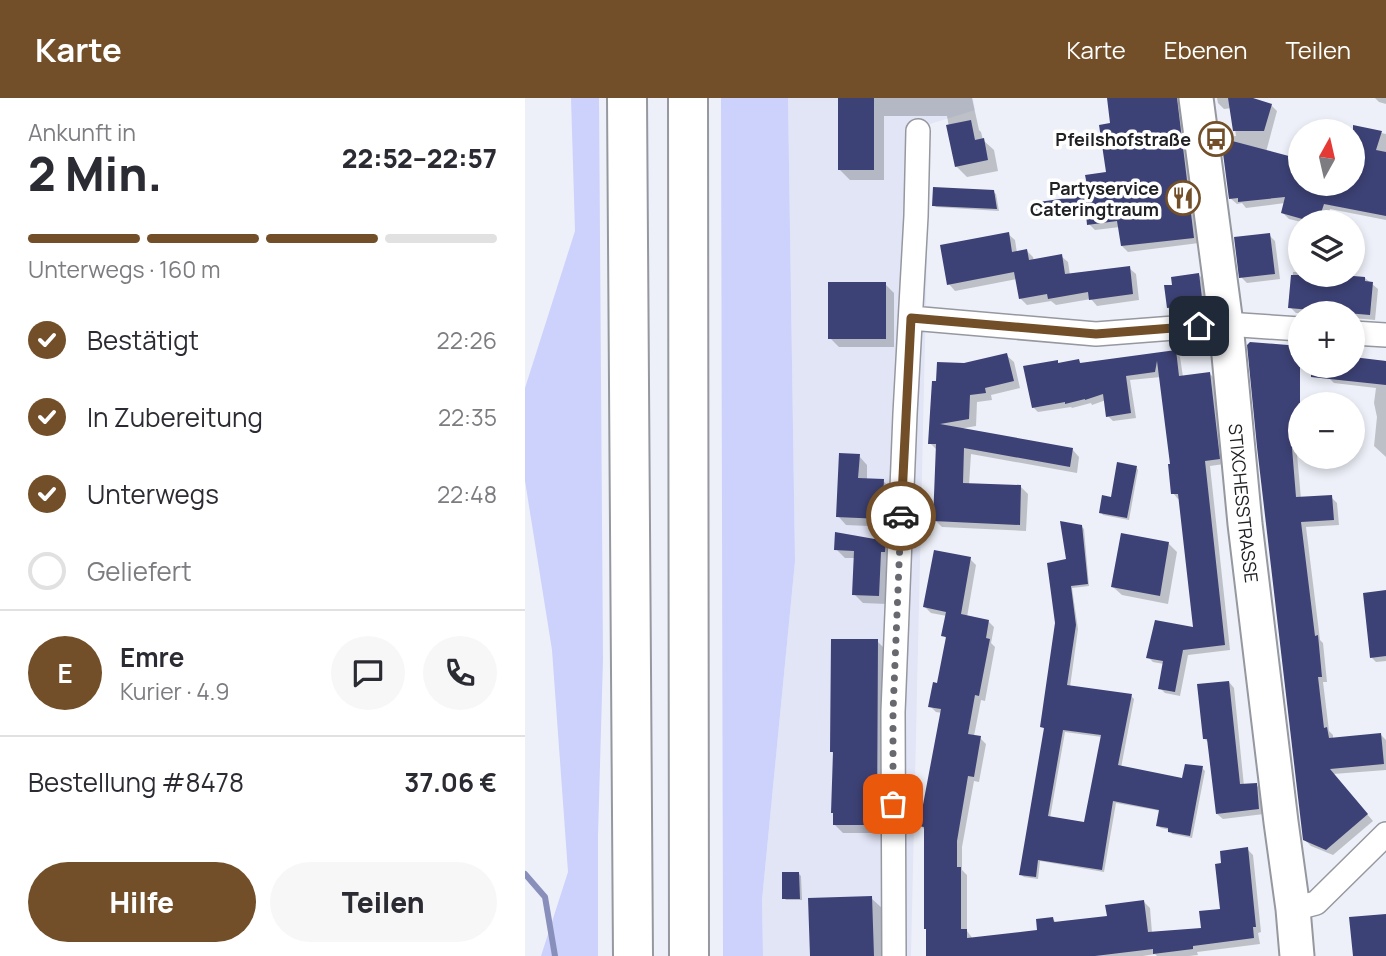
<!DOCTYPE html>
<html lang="de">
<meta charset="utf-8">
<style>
:root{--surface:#fff;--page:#f7f7f7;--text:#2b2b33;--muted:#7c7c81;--line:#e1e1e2;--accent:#724f28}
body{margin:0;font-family:Manrope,sans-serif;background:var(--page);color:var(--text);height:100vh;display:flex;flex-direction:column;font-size:26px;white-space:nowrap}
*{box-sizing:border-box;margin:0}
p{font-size:23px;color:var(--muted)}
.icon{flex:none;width:38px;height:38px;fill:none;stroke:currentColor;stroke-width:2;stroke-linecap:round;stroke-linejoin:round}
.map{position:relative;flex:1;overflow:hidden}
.details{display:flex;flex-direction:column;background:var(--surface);width:525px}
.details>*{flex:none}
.needle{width:46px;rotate:8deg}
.fabs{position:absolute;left:763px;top:21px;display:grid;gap:14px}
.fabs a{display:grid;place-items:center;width:77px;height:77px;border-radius:50%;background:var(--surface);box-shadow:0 4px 10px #0003;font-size:35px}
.pin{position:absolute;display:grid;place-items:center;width:60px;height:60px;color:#fff;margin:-30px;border-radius:14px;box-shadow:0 4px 10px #0006}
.courier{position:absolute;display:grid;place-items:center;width:70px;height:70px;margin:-35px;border:5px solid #724f28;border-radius:50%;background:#fff;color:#222;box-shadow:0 2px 9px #0007}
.head em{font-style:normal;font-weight:800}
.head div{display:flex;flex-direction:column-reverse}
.head{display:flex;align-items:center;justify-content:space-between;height:119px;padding:0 28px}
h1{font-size:46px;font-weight:800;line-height:52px}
.bar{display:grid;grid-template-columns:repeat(4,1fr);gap:10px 7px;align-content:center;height:84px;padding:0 28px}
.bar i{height:9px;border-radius:5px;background:var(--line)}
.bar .current{background:var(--accent)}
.bar p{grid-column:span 4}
.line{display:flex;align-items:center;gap:18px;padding:0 28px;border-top:2px solid var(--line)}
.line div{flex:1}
.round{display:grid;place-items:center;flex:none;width:74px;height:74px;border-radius:37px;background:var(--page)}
ol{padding:0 28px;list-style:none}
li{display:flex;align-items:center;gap:21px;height:77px}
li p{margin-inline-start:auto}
li .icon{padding:7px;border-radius:50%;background:var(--accent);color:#fff;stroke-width:4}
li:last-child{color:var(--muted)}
li i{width:38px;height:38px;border:4px solid var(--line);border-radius:50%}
.cta{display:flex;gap:14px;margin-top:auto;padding:14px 28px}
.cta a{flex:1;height:80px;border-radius:42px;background:var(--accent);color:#fff;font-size:28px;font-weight:800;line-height:80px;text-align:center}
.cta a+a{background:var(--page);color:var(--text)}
header{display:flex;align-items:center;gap:42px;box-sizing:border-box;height:98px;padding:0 35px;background:var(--accent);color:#fff}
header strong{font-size:33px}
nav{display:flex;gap:38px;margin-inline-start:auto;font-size:24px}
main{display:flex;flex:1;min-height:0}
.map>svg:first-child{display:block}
.built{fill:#e2e5f6}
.green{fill:#ccd2fb}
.shadow{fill:#0003;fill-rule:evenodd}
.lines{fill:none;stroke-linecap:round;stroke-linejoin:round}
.stream{stroke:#888fba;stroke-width:6}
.building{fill:#3d4276;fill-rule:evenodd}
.street-casing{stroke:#9698a0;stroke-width:26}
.secondary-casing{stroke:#9698a0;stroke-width:37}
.highway-casing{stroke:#9698a0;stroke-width:42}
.street{stroke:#fff;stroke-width:23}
.secondary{stroke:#fff;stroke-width:33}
.highway{stroke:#fff;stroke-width:38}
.done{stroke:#68696f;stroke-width:7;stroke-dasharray:0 12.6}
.route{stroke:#724f28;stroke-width:9}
.labels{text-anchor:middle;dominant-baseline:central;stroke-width:7;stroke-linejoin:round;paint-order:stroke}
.poi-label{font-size:18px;font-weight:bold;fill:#202124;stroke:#fff;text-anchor:end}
.street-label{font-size:18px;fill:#202124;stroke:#fff}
</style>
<header>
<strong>Karte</strong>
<nav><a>Karte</a><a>Ebenen</a><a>Teilen</a></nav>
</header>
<main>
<section class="details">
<div class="head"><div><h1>2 Min.</h1><p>Ankunft in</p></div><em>22:52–22:57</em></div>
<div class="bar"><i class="current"></i><i class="current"></i><i class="current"></i><i></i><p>Unterwegs · 160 m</p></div>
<ol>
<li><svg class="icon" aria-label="check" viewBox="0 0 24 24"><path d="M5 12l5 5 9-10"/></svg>Bestätigt<p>22:26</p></li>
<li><svg class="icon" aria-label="check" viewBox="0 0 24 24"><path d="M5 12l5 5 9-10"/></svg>In Zubereitung<p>22:35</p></li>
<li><svg class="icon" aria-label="check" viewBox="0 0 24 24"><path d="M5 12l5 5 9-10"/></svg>Unterwegs<p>22:48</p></li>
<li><i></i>Geliefert</li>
</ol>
<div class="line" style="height:126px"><b class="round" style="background:var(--accent);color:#fff">E</b><div><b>Emre</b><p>Kurier · 4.9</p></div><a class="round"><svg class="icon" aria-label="chat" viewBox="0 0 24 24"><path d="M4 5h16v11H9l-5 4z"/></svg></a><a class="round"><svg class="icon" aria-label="phone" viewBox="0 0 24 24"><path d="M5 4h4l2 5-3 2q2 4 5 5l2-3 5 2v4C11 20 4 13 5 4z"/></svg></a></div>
<div class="line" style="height:91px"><div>Bestellung #8478</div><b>37.06 €</b></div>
<div class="cta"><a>Hilfe</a><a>Teilen</a></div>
</section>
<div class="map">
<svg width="861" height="858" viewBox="0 0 861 858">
<rect width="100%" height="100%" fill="#eef0f9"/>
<path class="built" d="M263,0H448L450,12L405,26L386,858H238L237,802L270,463Z"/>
<path class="green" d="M46,0H74L78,561L73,738V858H16L43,774L27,552L0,383V290L50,133Z
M196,0H263L270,463L237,802L238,858H198Z"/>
<path class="shadow" d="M314,0H447L454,32L456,34L458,42L469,52L473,73L442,79L431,68L422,18H359V82H325L314,71Z
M583,0H657L674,145L603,154L597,148L595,129L570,132L564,126L563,121L514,118L508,112L566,99L583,75L587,27Z
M692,0H726L746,7L752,13L741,54L773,63L775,56V86H828V33H782L784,27L794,30L796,23L829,32L830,29L861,36V122L805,111L801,124H776L764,121L758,115L760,105L721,110L717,105L712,106L705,100L697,39L711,38L707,10L699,11L693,5Z
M850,0H861V6L854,4Z
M468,94L471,96L474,113L411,109L409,107Z
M483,136L490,142L492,155L502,153L508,159L509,163L536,158L543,164L545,177L604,170L611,176L614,202L572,208L566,201L531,207L526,203L502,207L495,200L492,181L430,193L424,186Z
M744,137L750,143L755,181L722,185L716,179Z
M768,174H775V177H800L840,180L853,191L850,222L828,220V215H771L765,209Z
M674,177L679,182L682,206L677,212L649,215L643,210L649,188Z
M360,186L369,195V249H314L305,240Z
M726,246L775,250V268H799V271L766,268L773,326L775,328V356H772L776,401L806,399L812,405L814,427L781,429L795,542L798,545L802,584H798L804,633L808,637V641L856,637L861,642V672L808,676L848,723L808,757L786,748L780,742Z
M650,254L655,259L658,279L685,276L690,281L699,366L685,368L705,552L663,557L655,598L640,595L635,590L639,566L628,564L623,559L670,531L655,401H653L648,395L647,368L636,279L605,282L611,320L588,323L583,318L581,302L567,307L566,305L547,310L546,309L513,314L508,309L532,264L535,266L554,263L557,267Z
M481,257L489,264L495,290L466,297L467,302L452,304L451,328L434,331L547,351L554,359L552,375L446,356L444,387L496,389L503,396L501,433L417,429L410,422L413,353L405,345L413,285L439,267Z
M828,261L861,263V359L849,348L852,319L849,305L851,290L809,285L804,280L805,268H828Z
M334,358L342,367V382L358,383L367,391L365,429L321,427L313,418Z
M611,369L613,372L604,422L578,417L576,414Z
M556,428L559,431L564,488L547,490L553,531L545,589L606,598L609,601L596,670L659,682L677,670L680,673L667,740L647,736L645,732L636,730L633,728L636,713L591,705L579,774L515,763L513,781L499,779L496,777L520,632L517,628L543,462ZM540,634L577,639L561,726L525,720Z
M360,445L369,454L362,506L338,505L329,496L331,460H320L311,451Z
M643,445L652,454L643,506L597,497L588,489Z
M445,461L451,467L442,519L463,523L469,529L466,545L470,549L460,603L456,602L449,638L455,640L461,646L454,684L449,683L437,749V772L442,777V833L448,841L514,833L528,821L532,826L584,819L619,804L625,810L627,835L678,831L697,812L698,767L722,751L728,757L736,834L733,835L735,846L672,854L673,857L664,858H632L630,856L618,858H402L400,732L396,728L417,615L411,614L405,608L413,587L422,541L418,537L422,518L406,515L400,509Z
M861,494V563L851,564L847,560Z
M352,543L361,552L360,735H318L309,726L310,656L307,654Z
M704,584L709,590L719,688L731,687L737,692L739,716L698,721L692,716L684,645L679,640Z
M274,776L276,778L277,802H261L259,800Z
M346,800L358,811L360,858H287L285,802Z"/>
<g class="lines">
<path class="stream" d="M0,776L20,799L30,858"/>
</g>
<path class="building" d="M313,0H349V72H313Z
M582,0H652L669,140L596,148L592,123L562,127L561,116L507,113L506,105L564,97L560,77L581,74L574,27L585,25Z
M703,0H728L747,6L739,33H708Z
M446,22L450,42L459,40L463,62L430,69L421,27Z
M828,27L857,33L851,52L861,54V118L799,106L793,124H788L756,115L760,99L713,104V100L704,101L696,40L775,61V86H828Z
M408,89L469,92L472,111L407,108Z
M484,134L487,154L502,151L504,162L537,156L540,176L605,168L608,196L564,202L563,194L523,201L522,196L494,201L489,174L422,187L415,147Z
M745,135L750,176L714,180L709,139Z
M674,175L677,200L671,207L642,210L639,187H647L646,179Z
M766,177H817L840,179V183L848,184L845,217L763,210Z
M303,184H361V241H303Z
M725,244L775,248V350H767L771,399L807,397L809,422L776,424L790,538L793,537L797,579H793L799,630L802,629L804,640L856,635L859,666L805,671L843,716L801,752L778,742L732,349L722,247Z
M651,252L654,278L685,274L695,361L680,363L700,547L658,552L650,594L633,591L638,563L621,560L630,522L668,529L653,396H646L643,366H645L632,263L630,274L601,278L606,315L581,319L578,296L560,302V301L540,306V304L507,310L498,268L533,262V265L554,261L555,265Z
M482,255L489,283L460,290L461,295L445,297L444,321L415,326L548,350L545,369L439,350L438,385L496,387L495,427L408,423L411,346H403L407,283H411L412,264L439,265Z
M828,259L861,263V287L786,279V268H828Z
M314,355L335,356L333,380L359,381L357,421L311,419Z
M592,364L612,368L602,420L574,415L577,397L586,399Z
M535,423L557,427L563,486L546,488L551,527L542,587L607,596L593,667L657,680L660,666L678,668L665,738L643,734V730L631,728L634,712L588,703L577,772L513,762L511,779L494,777L519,630L515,629L530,525L522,465L541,461ZM538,632L576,637L559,724L523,718Z
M310,434L361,443L360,454H356L354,498L327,497L329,453L309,452Z
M596,435L644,444L635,498L586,489Z
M409,452L446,459L436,516L464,522L461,540L465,541L454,598L450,597L443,636L456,638L449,679L443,678L432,743V769H436V831H442V840L512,832L511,821L528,819L529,824L582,818L580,807L619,802L623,834L676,830L674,813L695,811L690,766L696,765L695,753L723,749L731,829H728L729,840L668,848V851L628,856V851L570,858H401V831H399V729L394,728L416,611L403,609L408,584L412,585L421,539L416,538L421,514L398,509Z
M861,492V558L845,560L838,495Z
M306,541H353L352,727H308V715H306L308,654H305Z
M704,583L715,686L732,685L734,711L691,716L682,641H678L672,586Z
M257,774H274L275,801H257Z
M347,798L349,858H285L283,800Z
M861,816V858H828L824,819Z"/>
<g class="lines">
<g class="street-casing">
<path id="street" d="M386,220L571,236L701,226L775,231
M828,235L861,237
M768,811L791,805L861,736
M369,858L368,614L380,316L391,118L393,33"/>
</g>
<g class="secondary-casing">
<g id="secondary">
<path id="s1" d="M671,0L701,226L720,426L756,724L768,811L772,858"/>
</g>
</g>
<g class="highway-casing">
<path id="highway" d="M102,0L108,858
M163,0L164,858"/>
</g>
<use href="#street" class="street"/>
<use href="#secondary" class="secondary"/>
<use href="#highway" class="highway"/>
</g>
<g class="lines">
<path class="done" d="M368,706V614L376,418"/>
<path class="route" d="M376,418L386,220L571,236L674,228"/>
</g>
<defs>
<g id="bus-ring" transform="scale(1.75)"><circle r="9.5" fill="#fff" stroke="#724f28" stroke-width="1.5"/><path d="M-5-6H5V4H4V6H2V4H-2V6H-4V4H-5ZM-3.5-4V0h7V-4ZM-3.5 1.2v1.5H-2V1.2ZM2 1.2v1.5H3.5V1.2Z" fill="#724f28"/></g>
<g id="restaurant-ring" transform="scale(1.75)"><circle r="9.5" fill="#fff" stroke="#724f28" stroke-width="1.5"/><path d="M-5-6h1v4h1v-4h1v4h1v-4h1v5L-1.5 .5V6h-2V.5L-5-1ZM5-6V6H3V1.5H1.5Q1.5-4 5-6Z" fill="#724f28"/></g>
</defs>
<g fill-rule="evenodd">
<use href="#bus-ring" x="691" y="41"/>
<use href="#restaurant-ring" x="658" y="100"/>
</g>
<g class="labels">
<g class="poi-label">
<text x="666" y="41">Pfeilshofstraße</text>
<text x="634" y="90">Partyservice<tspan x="634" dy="21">Cateringtraum</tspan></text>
</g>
<g class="street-label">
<text stroke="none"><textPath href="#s1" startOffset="408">STIXCHESSTRASSE</textPath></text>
</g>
</g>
</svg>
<div class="fabs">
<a><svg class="needle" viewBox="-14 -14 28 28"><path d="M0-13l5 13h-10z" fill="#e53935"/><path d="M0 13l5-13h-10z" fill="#7c7c81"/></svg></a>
<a><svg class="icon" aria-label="layers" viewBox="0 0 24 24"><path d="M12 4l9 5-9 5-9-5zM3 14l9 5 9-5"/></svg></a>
<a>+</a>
<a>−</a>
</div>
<div class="pin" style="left:368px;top:706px;background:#ea580c"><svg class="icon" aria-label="bag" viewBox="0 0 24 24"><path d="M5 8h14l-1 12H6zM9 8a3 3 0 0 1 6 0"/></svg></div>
<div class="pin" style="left:674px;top:228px;background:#1f2937"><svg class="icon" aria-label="home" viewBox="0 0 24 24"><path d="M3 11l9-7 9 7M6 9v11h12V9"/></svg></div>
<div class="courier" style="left:376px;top:418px"><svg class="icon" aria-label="car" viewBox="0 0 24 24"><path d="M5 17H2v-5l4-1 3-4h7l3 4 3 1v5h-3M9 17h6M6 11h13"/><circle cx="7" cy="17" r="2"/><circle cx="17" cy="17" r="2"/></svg></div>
</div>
</main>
